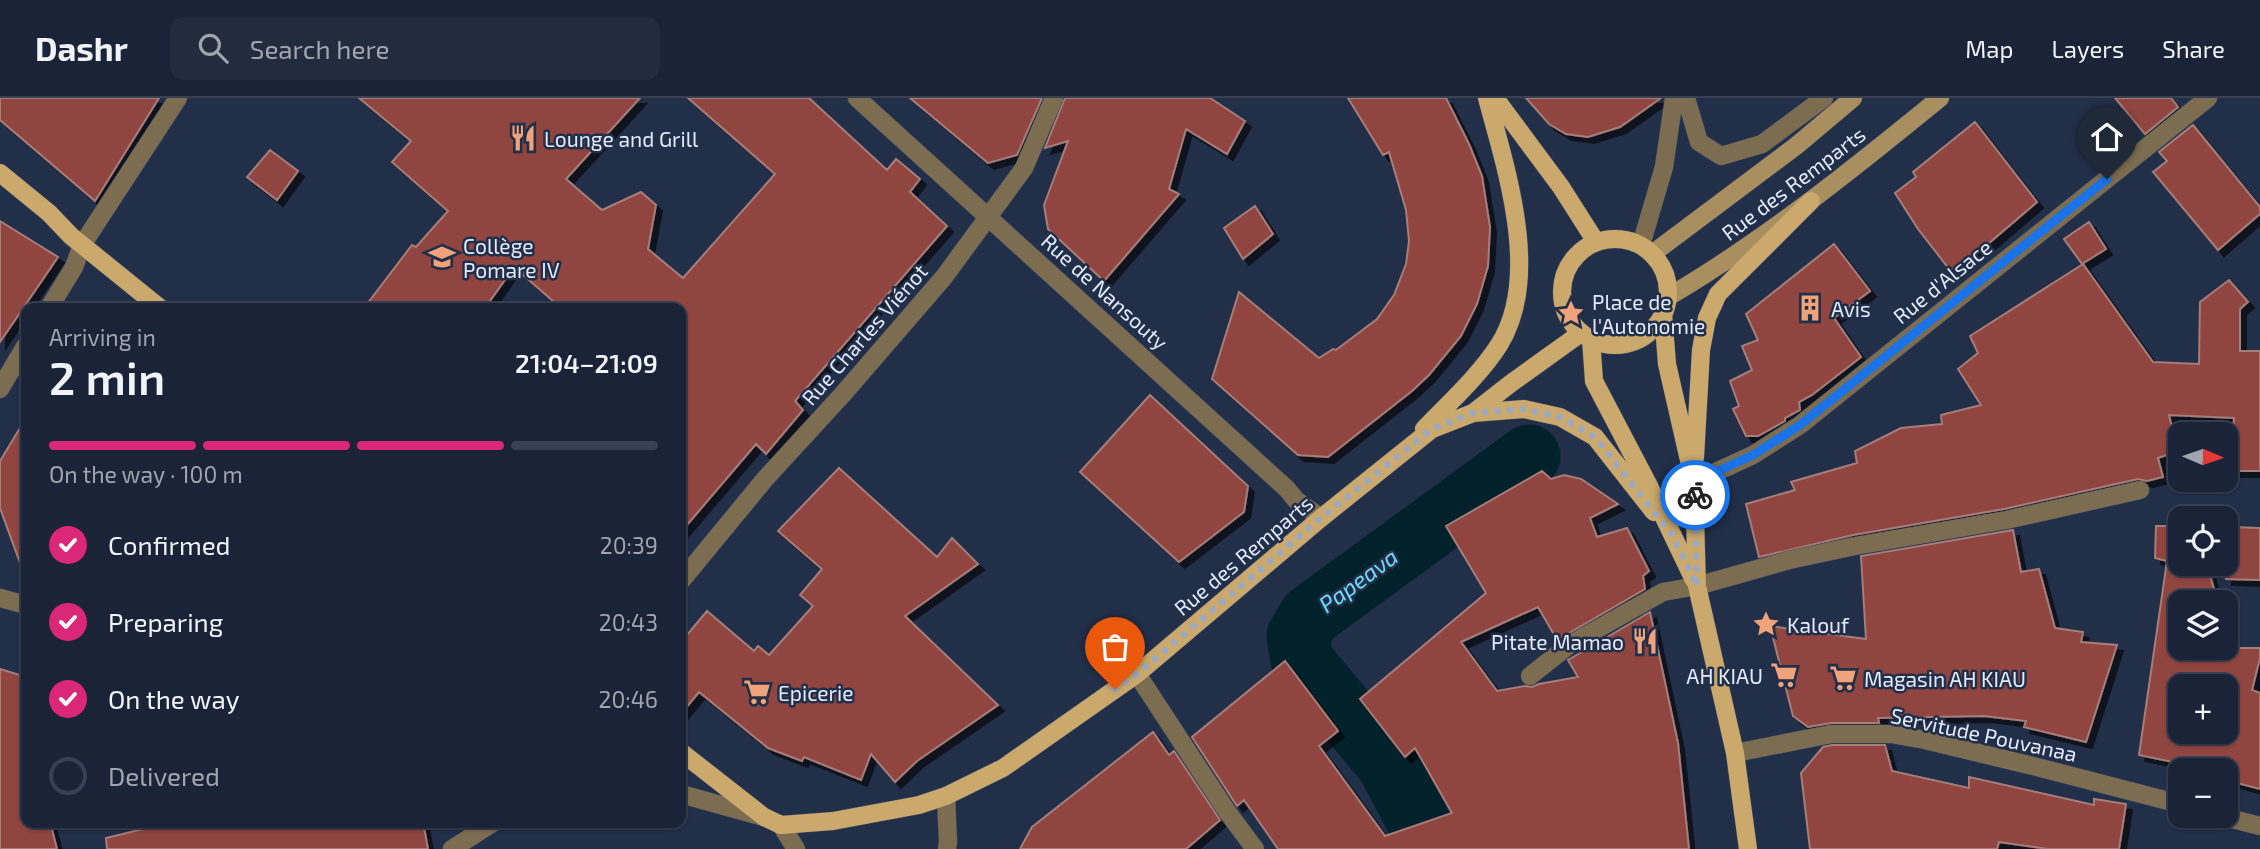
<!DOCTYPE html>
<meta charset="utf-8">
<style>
:root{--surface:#1a2337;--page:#232b3f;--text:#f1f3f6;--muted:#9fa4ad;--line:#384052;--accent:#db2777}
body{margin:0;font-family:"Exo 2",sans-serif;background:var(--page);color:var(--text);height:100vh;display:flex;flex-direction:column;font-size:26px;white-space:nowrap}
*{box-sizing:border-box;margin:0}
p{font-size:23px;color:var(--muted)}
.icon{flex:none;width:38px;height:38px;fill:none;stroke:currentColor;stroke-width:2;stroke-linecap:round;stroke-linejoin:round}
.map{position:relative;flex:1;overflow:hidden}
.sheet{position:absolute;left:21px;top:205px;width:665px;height:525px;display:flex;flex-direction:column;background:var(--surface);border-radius:14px;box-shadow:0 2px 5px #0004,0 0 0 2px var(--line)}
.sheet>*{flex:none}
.needle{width:46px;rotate:92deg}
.fabs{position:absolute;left:2168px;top:324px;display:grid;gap:14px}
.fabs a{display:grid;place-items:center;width:70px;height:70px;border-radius:14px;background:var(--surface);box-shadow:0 2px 5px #0004,0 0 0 2px var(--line);font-size:35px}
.pin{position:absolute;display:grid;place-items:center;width:60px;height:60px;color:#fff;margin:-72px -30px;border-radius:50% 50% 50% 0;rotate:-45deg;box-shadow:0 0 7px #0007}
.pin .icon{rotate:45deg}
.courier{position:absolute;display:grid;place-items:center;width:70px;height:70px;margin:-35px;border:5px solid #1a73e8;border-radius:50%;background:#fff;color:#222;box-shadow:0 2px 9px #0007}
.overview em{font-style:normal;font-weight:600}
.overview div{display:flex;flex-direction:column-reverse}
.overview{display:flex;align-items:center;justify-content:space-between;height:119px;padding:0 28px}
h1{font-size:46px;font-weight:600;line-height:52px}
.bar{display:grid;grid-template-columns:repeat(4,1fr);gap:10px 7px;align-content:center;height:84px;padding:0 28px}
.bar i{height:9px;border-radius:5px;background:var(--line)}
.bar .active{background:var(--accent)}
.bar p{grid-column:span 4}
ol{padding:0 28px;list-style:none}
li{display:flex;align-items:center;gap:21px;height:77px}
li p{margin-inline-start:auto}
li .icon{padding:7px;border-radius:50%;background:var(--accent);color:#fff;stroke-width:4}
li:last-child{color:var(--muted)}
li i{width:38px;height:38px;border:4px solid var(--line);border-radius:50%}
header{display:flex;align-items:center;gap:42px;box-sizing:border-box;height:98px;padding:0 35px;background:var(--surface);border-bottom:2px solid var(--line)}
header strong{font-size:33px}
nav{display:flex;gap:38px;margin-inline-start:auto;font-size:24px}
.search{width:490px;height:63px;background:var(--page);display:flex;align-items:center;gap:18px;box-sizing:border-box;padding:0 24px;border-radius:14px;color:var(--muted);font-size:26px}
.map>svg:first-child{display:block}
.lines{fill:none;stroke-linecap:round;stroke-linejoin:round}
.river{stroke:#01222b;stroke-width:63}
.building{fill:#90443f;stroke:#a57d79;stroke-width:2;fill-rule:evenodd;filter:url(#shadow)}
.minor-casing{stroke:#414d66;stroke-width:19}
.tertiary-casing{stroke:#414d66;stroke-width:19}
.secondary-casing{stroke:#414d66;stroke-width:19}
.primary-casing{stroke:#414d66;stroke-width:19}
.minor{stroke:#7d6d50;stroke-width:18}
.tertiary{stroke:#7d6d50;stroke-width:18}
.secondary{stroke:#a98f60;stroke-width:18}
.primary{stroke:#cba96c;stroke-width:18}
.done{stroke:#9fa9bd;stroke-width:7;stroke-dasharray:0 12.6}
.route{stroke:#1a73e8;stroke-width:9}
.labels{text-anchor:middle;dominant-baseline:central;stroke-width:5;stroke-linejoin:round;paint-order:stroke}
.poi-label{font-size:21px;fill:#e2ebfc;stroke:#222f49;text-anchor:start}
.street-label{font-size:21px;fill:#e2ebfc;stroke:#222f49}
.water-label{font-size:23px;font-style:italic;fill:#70dafa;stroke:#222f49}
</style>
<header>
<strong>Dashr</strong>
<div class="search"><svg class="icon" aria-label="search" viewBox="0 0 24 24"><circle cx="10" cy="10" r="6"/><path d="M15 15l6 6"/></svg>Search here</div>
<nav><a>Map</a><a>Layers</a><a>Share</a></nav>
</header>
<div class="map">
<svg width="2260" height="751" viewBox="0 0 2260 751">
<defs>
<filter id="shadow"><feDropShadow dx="6" dy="6" stdDeviation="0" flood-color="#0009"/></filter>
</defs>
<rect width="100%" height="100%" fill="#222f49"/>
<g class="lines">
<path class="river" d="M1429,751L1420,727L1388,666L1302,563L1298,538L1310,518L1529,358"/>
</g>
<path class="building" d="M0,0H159L95,103L0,22Z
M359,0H640L566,81L602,112L641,94L656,107L648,151L683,180L775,76L688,0H809L887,72L896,61L920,81L910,94L947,128L795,303L803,312L766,356L756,346L681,434V210H561L514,169L485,210H364L412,147L416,149L448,113L392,64L411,43Z
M910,0H1042L1017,57L988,65Z
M1065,0H1210L1245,23L1227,56L1186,31L1169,91L1179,96L1104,183L1048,131L1044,107L1068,43L1045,50Z
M1348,0H1446L1469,46L1482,78L1490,129L1488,168L1477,206L1461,238L1429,277L1412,293L1328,359L1298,357L1212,281L1239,194L1319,260L1333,251L1336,252L1377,221L1394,197L1406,166L1409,143L1406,112L1389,54L1383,57Z
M1526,0H1661L1620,29L1588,39L1566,36L1549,26Z
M2115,0H2171L2178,9L2145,36Z
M1975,24L2037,104L1953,176L1918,131L1895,95L1916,79L1913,74Z
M2193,27L2260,109V116L2218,152L2153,74L2167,63L2159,54Z
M270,52L298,73L277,102L247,79Z
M1255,108L1273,136L1243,161L1224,130Z
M0,123L58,159L0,244Z
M2089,124L2106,151L2082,166L2064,141Z
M1834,146L1870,193L1834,220L1861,259L1812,297L1799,304L1800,312L1785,320V323L1758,338H1746L1733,311L1739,308L1730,283L1752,272L1742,248L1758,242L1746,216Z
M2083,166L2153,264L2199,266L2200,204L2229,182L2248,204L2240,211V253H2260V373H2231L2234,320L2169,317L2178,353L2158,360L2163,379L2147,383L2138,381L2004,411L1853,437L1759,459L1746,406L1795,392L1791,384L1857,365L1855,353L1901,330L1942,326L1941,317L1981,307L1958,271L1978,255L1970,238Z
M1150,297L1248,388L1244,414L1179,464L1080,374Z
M26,320V472L23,473L0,410V363Z
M839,370L937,459L952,440L978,466L905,518L998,607L917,663L895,684L871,656L861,682L804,659L802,663L768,650L699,594L681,616V544L707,513L754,553L758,548L769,557L813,508L800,497L822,471L778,433Z
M1542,373L1551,381L1564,377L1581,381L1618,406L1590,420L1597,439L1627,430L1649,473L1643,478L1645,491L1557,542L1538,509L1461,544L1497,593L1525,588L1532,589L1539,586L1578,579L1568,562L1650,514L1678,645L1689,751H1278L1244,702L1237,708L1192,639L1285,563L1338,633L1319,648L1385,738L1452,715L1415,650L1405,659L1360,601L1486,495L1446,428Z
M2156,428H2180V466H2207L2215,495L2180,494V550H2260V560L2252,592L2260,595V691L2226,682V672H2212L2139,657L2167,463L2155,460ZM2180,588H2226V634H2180Z
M2229,429L2260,430V482L2226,481Z
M2013,432L2021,474L2039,471L2055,530L2083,534L2081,544L2117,547L2086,644L2024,629L2026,623L1984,618L1878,620L1879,625H1831L1808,629L1793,618L1770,528L1866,541L1861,458Z
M0,571L26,579V724H50L57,751H0Z
M1153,634L1169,657L1174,653L1220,722L1186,751H1020L1032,729Z
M1832,647H1885L1892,673L1969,690V679L2094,707V701L2126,706L2119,751H2048L1999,744L1997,751H1810L1801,675L1823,649Z
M172,724H423L428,751H107L106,740Z"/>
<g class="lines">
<g class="minor-casing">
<path id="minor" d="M1686,0L1699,44L1721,58L1762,46L1824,0
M1694,384L1753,357L1800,327L2208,0
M681,483L765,381L843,296L944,179L1024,70L1054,0
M1137,576L1226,712L1255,751
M1530,578L1569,547L1663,494L1697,488L1789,462L1855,448L2006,422L2140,392
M1735,655L1831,636H1891L1925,642L2041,670L2180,706
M946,698L948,744L947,751
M2221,718L2260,728
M781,727L796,751"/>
</g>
<g class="tertiary-casing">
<path id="tertiary" d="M857,0L1287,391L1296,402L1321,420
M1641,147L1664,69L1674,0
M49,210L74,169L82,147L178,0
M0,291L26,247
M0,500L26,507
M681,696L764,719
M452,751L494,724"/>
</g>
<g class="secondary-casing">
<path id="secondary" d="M1652,156L1796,48L1853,0
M1668,199C1765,142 1853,71 1940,0"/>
</g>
<g class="primary-casing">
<path id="primary" d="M1495,0L1561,89L1596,144
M0,75L49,115L71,138L160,210
M1562 194a53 53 0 1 1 106 0a53 53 0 1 1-106 0Z
M1663,215L1667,266L1694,384L1697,488L1735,655L1748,751
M1591,241L1594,283L1649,388L1694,482
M1473,315L1524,311L1560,319L1595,339L1654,414
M1424,331C1450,304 1479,278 1499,247C1542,179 1506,71 1487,0
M1695,360L1701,252L1707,220L1718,196L1811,103
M681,654L764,719L781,727L833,723L919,707L946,698L1003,670L1137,576L1321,420L1432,331L1473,315L1510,286L1581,235"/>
</g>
<use href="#minor" class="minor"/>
<use href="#tertiary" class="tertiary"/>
<use href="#secondary" class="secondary"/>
<use href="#primary" class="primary"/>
</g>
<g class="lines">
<path class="done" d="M1115,591L1137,576L1321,420L1432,331L1473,315L1524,311L1560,319L1595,339L1673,438L1697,488L1695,397"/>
<path class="route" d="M1695,397L1694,384L1753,357L1800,327L2107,81"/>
</g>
<defs>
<g id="restaurant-bare" transform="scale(2.1)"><path d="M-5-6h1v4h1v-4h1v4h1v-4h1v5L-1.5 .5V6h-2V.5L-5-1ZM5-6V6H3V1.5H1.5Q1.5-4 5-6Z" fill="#f0a27a" stroke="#222f49" stroke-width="2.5" paint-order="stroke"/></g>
<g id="school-bare" transform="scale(2.1)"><path d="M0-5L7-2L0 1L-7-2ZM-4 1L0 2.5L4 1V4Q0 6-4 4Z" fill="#f0a27a" stroke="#222f49" stroke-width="2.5" paint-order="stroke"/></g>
<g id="building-bare" transform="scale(2.1)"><path d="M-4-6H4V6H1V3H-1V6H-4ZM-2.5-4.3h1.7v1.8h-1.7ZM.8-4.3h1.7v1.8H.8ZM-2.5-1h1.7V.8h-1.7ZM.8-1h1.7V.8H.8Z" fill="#f0a27a" stroke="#222f49" stroke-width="2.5" paint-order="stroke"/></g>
<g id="sight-bare" transform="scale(2.1)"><path d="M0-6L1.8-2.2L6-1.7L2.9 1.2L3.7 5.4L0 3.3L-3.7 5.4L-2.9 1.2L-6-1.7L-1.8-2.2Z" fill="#f0a27a" stroke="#222f49" stroke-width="2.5" paint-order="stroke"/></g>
<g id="supermarket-bare" transform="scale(2.1)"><path d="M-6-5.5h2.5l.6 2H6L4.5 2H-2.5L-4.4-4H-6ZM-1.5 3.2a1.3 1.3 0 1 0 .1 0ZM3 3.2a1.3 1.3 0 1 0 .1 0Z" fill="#f0a27a" stroke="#222f49" stroke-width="2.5" paint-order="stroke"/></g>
</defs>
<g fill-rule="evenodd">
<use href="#restaurant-bare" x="523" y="40"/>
<use href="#school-bare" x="442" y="159"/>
<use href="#building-bare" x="1810" y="210"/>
<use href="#sight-bare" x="1571" y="215"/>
<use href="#sight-bare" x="1766" y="526"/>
<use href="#restaurant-bare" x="1645" y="543"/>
<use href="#supermarket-bare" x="1784" y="577"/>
<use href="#supermarket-bare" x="1843" y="580"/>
<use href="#supermarket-bare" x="757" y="594"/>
</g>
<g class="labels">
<g class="poi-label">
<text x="544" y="40">Lounge and Grill</text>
<text x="463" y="147">Collège<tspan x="463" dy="24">Pomare IV</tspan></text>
<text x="1592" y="203">Place de<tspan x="1592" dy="24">l'Autonomie</tspan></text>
<text x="1831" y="210">Avis</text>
<text x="1787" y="526">Kalouf</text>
<text x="1624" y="543" text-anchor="end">Pitate Mamao</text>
<text x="1763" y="577" text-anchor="end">AH KIAU</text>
<text x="1864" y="580">Magasin AH KIAU</text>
<text x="778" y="594">Epicerie</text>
</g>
<g class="street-label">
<text transform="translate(1793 85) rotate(-37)">Rue des Remparts</text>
<text transform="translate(1942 183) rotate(-39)">Rue d'Alsace</text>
<text transform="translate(1105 193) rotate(42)">Rue de Nansouty</text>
<text transform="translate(864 236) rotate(-49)">Rue Charles Viénot</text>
<text transform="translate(1243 457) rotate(-40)">Rue des Remparts</text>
<text transform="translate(1984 636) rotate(12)">Servitude Pouvanaa</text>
</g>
<g class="water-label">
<text transform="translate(1358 482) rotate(-36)">Papeava</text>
</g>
</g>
</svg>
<div class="fabs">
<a><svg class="needle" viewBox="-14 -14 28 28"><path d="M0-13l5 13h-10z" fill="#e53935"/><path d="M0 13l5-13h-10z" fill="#9fa4ad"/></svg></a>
<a><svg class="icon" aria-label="locate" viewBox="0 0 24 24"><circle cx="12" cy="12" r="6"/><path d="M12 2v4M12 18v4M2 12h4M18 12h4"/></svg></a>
<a><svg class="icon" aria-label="layers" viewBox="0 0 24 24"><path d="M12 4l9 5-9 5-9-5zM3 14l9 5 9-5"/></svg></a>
<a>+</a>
<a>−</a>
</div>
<div class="pin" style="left:1115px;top:591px;background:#ea580c"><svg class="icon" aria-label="bag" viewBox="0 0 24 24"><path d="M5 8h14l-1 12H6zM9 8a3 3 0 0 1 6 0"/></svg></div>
<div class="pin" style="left:2107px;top:81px;background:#1f2937"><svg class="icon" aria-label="home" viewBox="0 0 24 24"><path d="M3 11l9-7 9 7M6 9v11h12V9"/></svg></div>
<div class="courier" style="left:1695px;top:397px"><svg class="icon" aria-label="bike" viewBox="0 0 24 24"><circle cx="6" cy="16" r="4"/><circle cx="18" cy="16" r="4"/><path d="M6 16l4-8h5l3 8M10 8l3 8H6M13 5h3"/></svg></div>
<section class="sheet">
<div class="overview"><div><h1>2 min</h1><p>Arriving in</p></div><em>21:04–21:09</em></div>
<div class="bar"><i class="active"></i><i class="active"></i><i class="active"></i><i></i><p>On the way · 100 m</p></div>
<ol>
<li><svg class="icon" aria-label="check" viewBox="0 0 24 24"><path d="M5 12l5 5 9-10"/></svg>Confirmed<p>20:39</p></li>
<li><svg class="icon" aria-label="check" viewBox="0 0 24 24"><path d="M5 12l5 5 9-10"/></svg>Preparing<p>20:43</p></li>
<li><svg class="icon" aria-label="check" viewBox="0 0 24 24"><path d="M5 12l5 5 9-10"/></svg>On the way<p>20:46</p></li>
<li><i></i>Delivered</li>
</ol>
</section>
</div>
